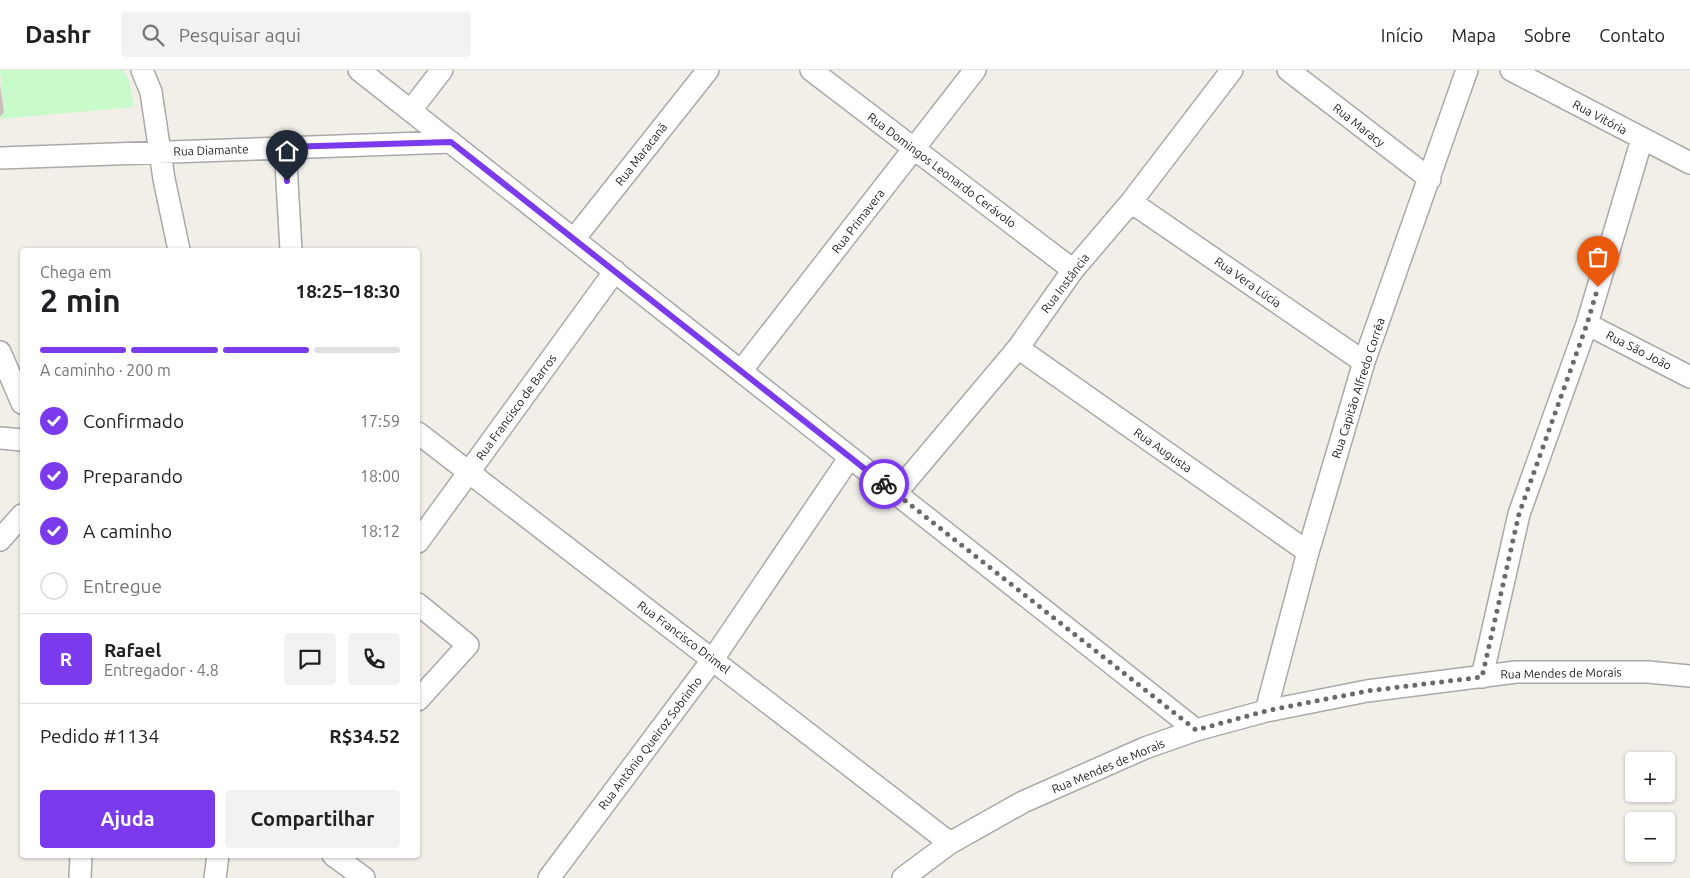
<!DOCTYPE html>
<html lang="pt">
<meta charset="utf-8">
<style>
:root{--surface:#fff;--page:#f2f2f2;--text:#202124;--muted:#757577;--line:#e0e0e0;--accent:#7c3aed}
body{margin:0;font-family:Ubuntu,sans-serif;background:var(--page);color:var(--text);height:100vh;display:flex;flex-direction:column;font-size:19px;white-space:nowrap}
*{box-sizing:border-box;margin:0}
p{font-size:16px;color:var(--muted)}
.icon{flex:none;width:28px;height:28px;fill:none;stroke:currentColor;stroke-width:2;stroke-linecap:round;stroke-linejoin:round}
.map{position:relative;flex:1;overflow:hidden}
.panel{position:absolute;left:20px;top:178px;width:400px;height:610px;display:flex;flex-direction:column;background:var(--surface);border-radius:5px;box-shadow:0 1px 4px #0004}
.panel>*{flex:none}
.buttons{position:absolute;left:1625px;top:682px;display:grid;gap:10px}
.buttons a{display:grid;place-items:center;width:50px;height:50px;border-radius:5px;background:var(--surface);box-shadow:0 1px 4px #0004;font-size:25px}
.pin{position:absolute;display:grid;place-items:center;width:42px;height:42px;color:#fff;margin:-51px -21px;border-radius:50% 50% 50% 0;rotate:-45deg;box-shadow:0 0 5px #0007}
.pin .icon{rotate:45deg}
.courier{position:absolute;display:grid;place-items:center;width:50px;height:50px;margin:-25px;border:4px solid #7c3aed;border-radius:50%;background:#fff;color:#222;box-shadow:0 1px 6px #0007}
.headline em{font-style:normal;font-weight:700}
.headline div{display:flex;flex-direction:column-reverse}
.headline{display:flex;align-items:center;justify-content:space-between;height:85px;padding:0 20px}
h1{font-size:32px;font-weight:700;line-height:38px}
.bar{display:grid;grid-template-columns:repeat(4,1fr);gap:8px 5px;align-content:center;height:60px;padding:0 20px}
.bar i{height:6px;border-radius:4px;background:var(--line)}
.bar .current{background:var(--accent)}
.bar p{grid-column:span 4}
.line{display:flex;align-items:center;gap:12px;padding:0 20px;border-top:1px solid var(--line)}
.line div{flex:1}
.round{display:grid;place-items:center;flex:none;width:52px;height:52px;border-radius:5px;background:var(--page)}
ol{padding:0 20px;list-style:none}
li{display:flex;align-items:center;gap:15px;height:55px}
li p{margin-inline-start:auto}
li .icon{padding:5px;border-radius:50%;background:var(--accent);color:#fff;stroke-width:4}
li:last-child{color:var(--muted)}
li i{width:28px;height:28px;border:2px solid var(--line);border-radius:50%}
.button{display:flex;gap:10px;margin-top:auto;padding:10px 20px}
.button a{flex:1;height:58px;border-radius:5px;background:var(--accent);color:#fff;font-size:20px;font-weight:700;line-height:58px;text-align:center}
.button a+a{background:var(--page);color:var(--text)}
header{display:flex;align-items:center;gap:30px;box-sizing:border-box;height:70px;padding:0 25px;background:var(--surface);border-bottom:1px solid var(--line)}
header strong{font-size:24px}
nav{display:flex;gap:28px;margin-inline-start:auto;font-size:18px}
.search{width:350px;height:45px;background:var(--page);display:flex;align-items:center;gap:12px;box-sizing:border-box;padding:0 18px;border-radius:5px;color:var(--muted);font-size:19px}
.map>svg:first-child{display:block}
.park{fill:#c8facc}
.building{fill:#c7bfb8}
.lines{fill:none;stroke-linecap:round;stroke-linejoin:round}
.minor-casing{stroke:#a9a9a9;stroke-width:24}
.minor{stroke:#fff;stroke-width:21}
.done{stroke:#6b6a68;stroke-width:5;stroke-dasharray:0 9}
.route{stroke:#7c3aed;stroke-width:6}
.labels{text-anchor:middle;dominant-baseline:central;stroke-width:4.5;stroke-linejoin:round;paint-order:stroke}
.street-label{font-size:12px;fill:#222;stroke:#fff}
</style>
<header>
<strong>Dashr</strong>
<div class="search"><svg class="icon" aria-label="search" viewBox="0 0 24 24"><circle cx="10" cy="10" r="6"/><path d="M15 15l6 6"/></svg>Pesquisar aqui</div>
<nav><a>Início</a><a>Mapa</a><a>Sobre</a><a>Contato</a></nav>
</header>
<div class="map">
<svg width="1690" height="808" viewBox="0 0 1690 808">
<rect width="100%" height="100%" fill="#f2efe9"/>
<path class="park" d="M0,0H122L129,10L134,37L0,49L4,41Z"/>
<path class="building" d="M0,14L4,42L0,47Z"/>
<g class="lines">
<g class="minor-casing">
<path id="minor" d="M142,0L151,22L164,109L179,180
M359,0L1196,660
M811,0L1073,200
M1288,0L1430,109
M1511,0L1690,93
M411,40L442,0
M285,77L291,180
M0,88L451,72
M1131,132L1364,292
M574,169L708,0
M1587,254L1690,307
M1018,278L1308,482
M0,282L22,333
M741,301L975,0
M418,363L950,773
M0,368L22,370
M896,423L1018,278L1073,200L1131,132L1232,0
M0,470L22,445
M418,472L615,201
M418,534L468,575L418,630
M1482,607L1519,444L1587,254L1642,69
M1266,641L1308,482L1364,292L1467,0
M333,785L364,808
M80,808L81,785
M215,808L218,785
M549,808L713,589L850,387
M903,808L950,773L1023,732L1145,678L1196,660L1266,641L1367,621L1516,602H1648L1690,606"/>
</g>
<use href="#minor" class="minor"/>
</g>
<g class="lines">
<path class="done" d="M884,414L1196,660L1266,641L1367,621L1482,607L1519,444L1587,254L1598,217"/>
<path class="route" d="M287,111L285,77L451,72L884,414"/>
</g>
<g class="labels">
<g class="street-label">
<text transform="translate(1600 47) rotate(28)">Rua Vitória</text>
<text transform="translate(1359 55) rotate(38)">Rua Maracy</text>
<text transform="translate(211 80) rotate(-2)">Rua Diamante</text>
<text transform="translate(641 84) rotate(-52)">Rua Maracanã</text>
<text transform="translate(942 100) rotate(37)">Rua Domingos Leonardo Cerávolo</text>
<text transform="translate(858 151) rotate(-52)">Rua Primavera</text>
<text transform="translate(1248 212) rotate(35)">Rua Vera Lúcia</text>
<text transform="translate(1065 213) rotate(-53)">Rua Instância</text>
<text transform="translate(1639 280) rotate(27)">Rua São João</text>
<text transform="translate(1358 318) rotate(-72)">Rua Capitão Alfredo Corrêa</text>
<text transform="translate(516 337) rotate(-54)">Rua Francisco de Barros</text>
<text transform="translate(1163 380) rotate(35)">Rua Augusta</text>
<text transform="translate(684 567) rotate(37)">Rua Francisco Drimel</text>
<text transform="translate(1561 603) rotate(-1)">Rua Mendes de Morais</text>
<text transform="translate(650 673) rotate(-53)">Rua Antônio Queiroz Sobrinho</text>
<text transform="translate(1108 696) rotate(-23)">Rua Mendes de Morais</text>
</g>
</g>
</svg>
<div class="buttons">
<a>+</a>
<a>−</a>
</div>
<div class="pin" style="left:1598px;top:217px;background:#ea580c"><svg class="icon" aria-label="bag" viewBox="0 0 24 24"><path d="M5 8h14l-1 12H6zM9 8a3 3 0 0 1 6 0"/></svg></div>
<div class="pin" style="left:287px;top:111px;background:#1f2937"><svg class="icon" aria-label="home" viewBox="0 0 24 24"><path d="M3 11l9-7 9 7M6 9v11h12V9"/></svg></div>
<div class="courier" style="left:884px;top:414px"><svg class="icon" aria-label="bike" viewBox="0 0 24 24"><circle cx="6" cy="16" r="4"/><circle cx="18" cy="16" r="4"/><path d="M6 16l4-8h5l3 8M10 8l3 8H6M13 5h3"/></svg></div>
<section class="panel">
<div class="headline"><div><h1>2 min</h1><p>Chega em</p></div><em>18:25–18:30</em></div>
<div class="bar"><i class="current"></i><i class="current"></i><i class="current"></i><i></i><p>A caminho · 200 m</p></div>
<ol>
<li><svg class="icon" aria-label="check" viewBox="0 0 24 24"><path d="M5 12l5 5 9-10"/></svg>Confirmado<p>17:59</p></li>
<li><svg class="icon" aria-label="check" viewBox="0 0 24 24"><path d="M5 12l5 5 9-10"/></svg>Preparando<p>18:00</p></li>
<li><svg class="icon" aria-label="check" viewBox="0 0 24 24"><path d="M5 12l5 5 9-10"/></svg>A caminho<p>18:12</p></li>
<li><i></i>Entregue</li>
</ol>
<div class="line" style="height:90px"><b class="round" style="background:var(--accent);color:#fff">R</b><div><b>Rafael</b><p>Entregador · 4.8</p></div><a class="round"><svg class="icon" aria-label="chat" viewBox="0 0 24 24"><path d="M4 5h16v11H9l-5 4z"/></svg></a><a class="round"><svg class="icon" aria-label="phone" viewBox="0 0 24 24"><path d="M5 4h4l2 5-3 2q2 4 5 5l2-3 5 2v4C11 20 4 13 5 4z"/></svg></a></div>
<div class="line" style="height:65px"><div>Pedido #1134</div><b>R$34.52</b></div>
<div class="button"><a>Ajuda</a><a>Compartilhar</a></div>
</section>
</div>
